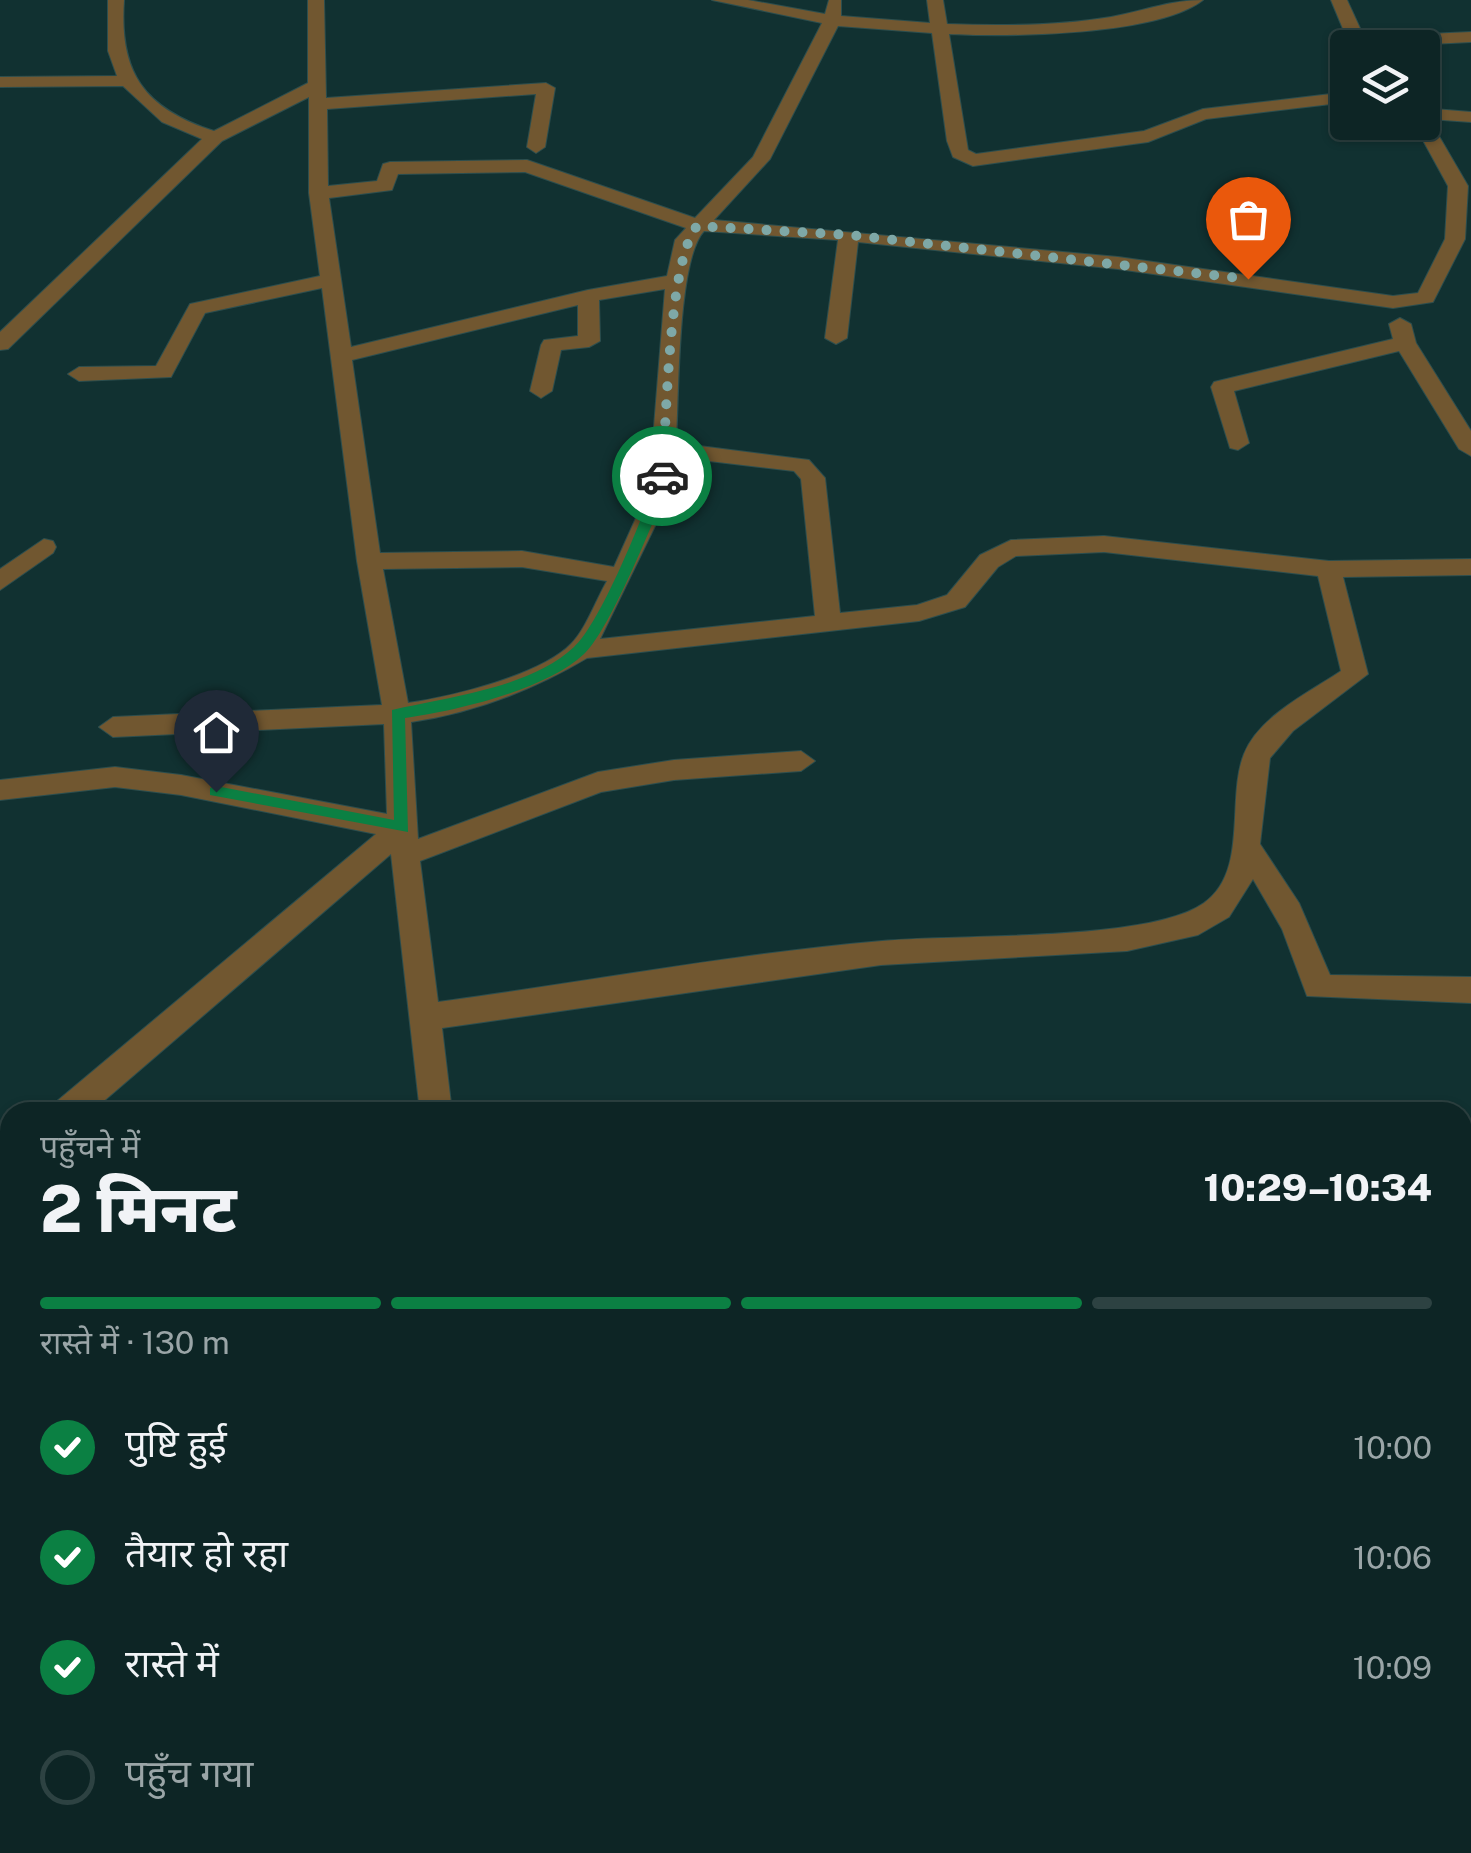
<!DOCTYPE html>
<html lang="hi">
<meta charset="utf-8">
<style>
:root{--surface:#0d2525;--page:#162d2d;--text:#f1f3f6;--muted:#9aa5a7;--line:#2d4242;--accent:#0b8043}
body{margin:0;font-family:"Public Sans","Noto Sans Devanagari",sans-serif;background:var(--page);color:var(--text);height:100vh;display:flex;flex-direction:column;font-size:38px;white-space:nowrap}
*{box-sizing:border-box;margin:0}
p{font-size:32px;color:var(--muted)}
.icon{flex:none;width:55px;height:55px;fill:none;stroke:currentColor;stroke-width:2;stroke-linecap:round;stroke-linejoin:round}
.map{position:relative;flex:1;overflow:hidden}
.panel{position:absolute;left:0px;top:1102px;width:1472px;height:752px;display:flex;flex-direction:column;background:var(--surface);border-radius:30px 30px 0 0;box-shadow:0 2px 8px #0004,0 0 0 2px var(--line)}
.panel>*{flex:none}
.tools{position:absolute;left:1330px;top:30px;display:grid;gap:20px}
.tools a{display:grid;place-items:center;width:110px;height:110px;border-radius:10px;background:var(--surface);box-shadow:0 2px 8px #0004,0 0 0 2px var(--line);font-size:50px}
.pin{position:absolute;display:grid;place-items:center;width:85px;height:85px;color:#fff;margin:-102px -42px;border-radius:50% 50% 50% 0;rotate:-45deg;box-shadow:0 0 10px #0007}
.pin .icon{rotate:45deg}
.courier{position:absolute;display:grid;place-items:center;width:100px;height:100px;margin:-50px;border:8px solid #0b8043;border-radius:50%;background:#fff;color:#222;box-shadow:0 2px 12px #0007}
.headline em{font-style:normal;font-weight:800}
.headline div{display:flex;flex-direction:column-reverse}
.headline{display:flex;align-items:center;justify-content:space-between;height:170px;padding:0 40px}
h1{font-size:65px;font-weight:800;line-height:75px}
.bar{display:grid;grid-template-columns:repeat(4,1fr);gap:15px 10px;align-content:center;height:120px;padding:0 40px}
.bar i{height:12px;border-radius:8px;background:var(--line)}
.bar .active{background:var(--accent)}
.bar p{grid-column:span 4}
ol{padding:0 40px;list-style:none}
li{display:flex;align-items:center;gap:30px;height:110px}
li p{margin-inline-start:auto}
li .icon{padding:10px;border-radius:50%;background:var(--accent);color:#fff;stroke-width:4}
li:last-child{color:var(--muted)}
li i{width:55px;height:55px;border:5px solid var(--line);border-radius:50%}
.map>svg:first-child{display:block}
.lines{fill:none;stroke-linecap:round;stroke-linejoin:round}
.minor-casing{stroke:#2c4e4e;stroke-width:2}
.minor{fill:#715730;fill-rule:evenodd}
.route{fill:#0b8043}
.done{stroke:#7ea8a7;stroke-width:10;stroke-dasharray:0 18}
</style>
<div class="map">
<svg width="1471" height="1853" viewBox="0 0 1471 1853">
<rect width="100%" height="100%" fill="#113131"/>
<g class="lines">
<g class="minor-casing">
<path id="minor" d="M108,0H124C119,73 144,108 214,131L308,83V0H324L326,98L546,83L555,88L545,147L536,153L527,147L536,94L327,109L328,186L377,181L383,164L390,162L527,160L695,218L753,157L822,23L712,0H748L825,14L829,0H841V16L930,23L927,0H943L947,24C1001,26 1057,26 1111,17C1143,11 1171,0 1203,0C1157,36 1008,37 949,34L968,150L976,154L1144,131L1203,109L1348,92V102L1206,119L1148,142L973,166L953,157L947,141L932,33L838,26L770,159L714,220L1118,257L1393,296L1418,293L1445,239L1448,186L1413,122H1422V108L1471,112V122L1429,119L1468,186L1465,239L1433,302L1393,308L1118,269L858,242L847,338L836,344L825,338L838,240L704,231C677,260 679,399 676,443L809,460L825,478L840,613L917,605L947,595L980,555L1011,540L1104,536L1329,561L1471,559V575L1343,577L1368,674L1293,731L1270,758L1260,844L1299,903L1330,975L1471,977V1003L1307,996L1282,929L1253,879L1229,917L1198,935L1127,951L881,965L442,1028L452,1112H420L391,854L91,1112H52L56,1102L376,834L181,795L115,787L0,800V780L115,767L181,775L387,814L384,724L113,737L99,727L113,717L382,705L357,561L322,288L205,313L171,377L79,381L68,374L79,367L156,366L190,304L320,276L309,193V97L222,141L8,349L0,350V332L202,139L162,122L123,86L0,87V77L117,76L108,51ZM525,172L686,228L675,240L667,276L588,290L351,347L329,198L392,190L398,174ZM665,289L649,489L614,567L522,551L380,553L352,360L578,305V336L544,340L541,345L530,391L541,398L552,391L561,350L589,347L600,341L599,300ZM675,457L794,471L801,479L815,616L600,639L673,489ZM1104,552L1318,576L1341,671C1310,692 1259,716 1244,754C1226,799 1249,871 1204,903C1149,942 957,934 882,941C734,954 586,982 438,1002L420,861L601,792L674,780L801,771L815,761L801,751L674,760L598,772L418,839L411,722C473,713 533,690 587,658L919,621L965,607L998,567L1016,556ZM522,567L607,581C596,600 586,629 571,644C541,675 451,697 408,703L383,569Z
M1331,0H1347L1364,37L1471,32V42L1351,48Z
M1400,318L1411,324L1416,343L1471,431V456L1459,449L1399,351L1234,391L1249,443L1238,450L1230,448L1211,387L1214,382L1393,339L1389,324Z
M44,539L53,541L56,547L53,553L0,590V569Z
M10,1161V1198L0,1202V1165Z
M1462,1236H1471V1268H1462Z
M732,1845H776L780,1853H736Z
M976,1845H1020L1024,1853H980Z
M1208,1845H1252L1253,1853H1209Z"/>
</g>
<use href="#minor" class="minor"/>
</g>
<path class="route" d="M658,473L668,476L667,489C651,526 610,630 584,654C546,690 455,711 405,718L408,832L210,795V788L216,786L394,820L392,710C447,697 531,688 574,647C601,623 646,510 658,473Z"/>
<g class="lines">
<path class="done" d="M662,476C667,421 668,261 697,226L849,235L1248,279"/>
</g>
</svg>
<div class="tools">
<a><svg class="icon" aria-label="layers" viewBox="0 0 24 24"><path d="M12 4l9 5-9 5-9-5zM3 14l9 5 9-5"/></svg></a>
</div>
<div class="pin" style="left:1248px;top:279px;background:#ea580c"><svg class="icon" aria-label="bag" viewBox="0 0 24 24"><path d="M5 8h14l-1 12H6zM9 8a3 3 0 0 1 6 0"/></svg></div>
<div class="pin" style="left:216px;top:792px;background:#1f2937"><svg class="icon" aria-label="home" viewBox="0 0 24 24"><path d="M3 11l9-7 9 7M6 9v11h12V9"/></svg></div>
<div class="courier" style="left:662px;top:476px"><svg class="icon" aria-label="car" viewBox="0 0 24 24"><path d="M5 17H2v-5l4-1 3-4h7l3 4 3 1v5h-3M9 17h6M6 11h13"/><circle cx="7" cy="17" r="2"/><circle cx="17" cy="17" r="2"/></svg></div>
<section class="panel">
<div class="headline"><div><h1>2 मिनट</h1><p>पहुँचने में</p></div><em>10:29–10:34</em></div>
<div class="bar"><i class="active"></i><i class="active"></i><i class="active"></i><i></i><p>रास्ते में · 130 m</p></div>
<ol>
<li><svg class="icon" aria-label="check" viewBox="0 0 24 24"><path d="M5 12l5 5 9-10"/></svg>पुष्टि हुई<p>10:00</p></li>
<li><svg class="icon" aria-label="check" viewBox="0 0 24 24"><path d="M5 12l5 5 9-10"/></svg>तैयार हो रहा<p>10:06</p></li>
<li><svg class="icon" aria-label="check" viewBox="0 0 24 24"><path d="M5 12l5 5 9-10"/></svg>रास्ते में<p>10:09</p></li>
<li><i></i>पहुँच गया</li>
</ol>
</section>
</div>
